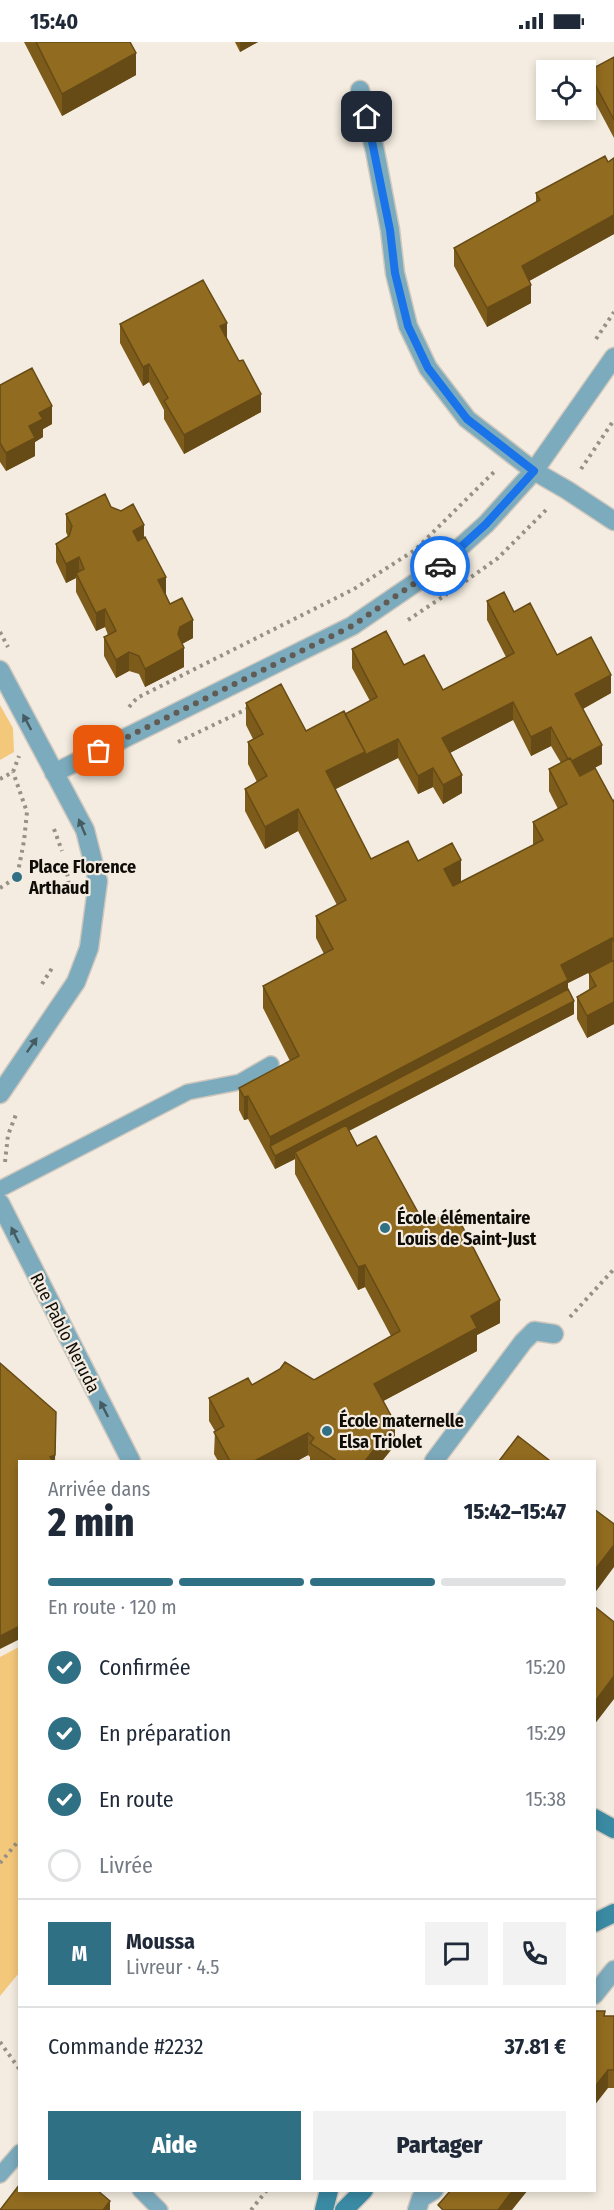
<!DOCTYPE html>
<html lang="fr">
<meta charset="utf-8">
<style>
:root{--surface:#fff;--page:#f2f2f3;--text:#1f2937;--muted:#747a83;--line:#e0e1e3;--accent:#307084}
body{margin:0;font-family:"Fira Sans Condensed",sans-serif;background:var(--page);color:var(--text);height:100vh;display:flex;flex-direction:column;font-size:22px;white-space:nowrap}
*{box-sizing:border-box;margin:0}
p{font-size:20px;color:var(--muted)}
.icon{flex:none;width:33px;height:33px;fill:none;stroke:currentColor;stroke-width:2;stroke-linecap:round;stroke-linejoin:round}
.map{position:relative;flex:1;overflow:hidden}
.sheet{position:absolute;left:18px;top:1418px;width:578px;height:732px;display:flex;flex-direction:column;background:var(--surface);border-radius:0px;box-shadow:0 3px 9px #0003}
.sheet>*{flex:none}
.controls{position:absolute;left:536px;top:18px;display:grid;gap:12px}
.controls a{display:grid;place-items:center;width:60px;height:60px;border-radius:0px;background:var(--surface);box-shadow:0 3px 9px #0003;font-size:30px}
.pin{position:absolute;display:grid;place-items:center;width:51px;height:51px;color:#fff;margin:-26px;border-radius:12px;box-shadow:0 3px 9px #0006}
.courier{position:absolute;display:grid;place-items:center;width:60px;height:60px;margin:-30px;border:4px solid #1a73e8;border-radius:50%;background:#fff;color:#222;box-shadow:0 2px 8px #0007}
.overview em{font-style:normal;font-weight:800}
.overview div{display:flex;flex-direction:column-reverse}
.overview{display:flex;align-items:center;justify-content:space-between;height:102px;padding:0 30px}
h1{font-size:39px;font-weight:800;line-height:45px}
.bar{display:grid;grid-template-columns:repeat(4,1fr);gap:9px 6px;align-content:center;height:72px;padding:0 30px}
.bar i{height:8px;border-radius:4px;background:var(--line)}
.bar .on{background:var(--accent)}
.bar p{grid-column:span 4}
.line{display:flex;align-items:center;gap:15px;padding:0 30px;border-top:2px solid var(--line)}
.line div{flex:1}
.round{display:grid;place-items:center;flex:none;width:63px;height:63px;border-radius:0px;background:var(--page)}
ol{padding:0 30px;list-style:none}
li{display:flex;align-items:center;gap:18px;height:66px}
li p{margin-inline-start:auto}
li .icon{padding:6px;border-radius:50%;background:var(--accent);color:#fff;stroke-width:4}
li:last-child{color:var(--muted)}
li i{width:33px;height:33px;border:3px solid var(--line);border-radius:50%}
.button{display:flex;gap:12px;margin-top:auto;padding:12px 30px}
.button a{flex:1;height:69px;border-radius:0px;background:var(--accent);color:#fff;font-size:24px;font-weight:800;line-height:69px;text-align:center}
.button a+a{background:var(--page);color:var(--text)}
.status{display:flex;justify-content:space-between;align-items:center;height:42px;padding:0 30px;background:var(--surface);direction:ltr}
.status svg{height:16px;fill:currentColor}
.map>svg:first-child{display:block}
.green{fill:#f4c87b}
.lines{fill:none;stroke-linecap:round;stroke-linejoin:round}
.service-casing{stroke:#d0c8be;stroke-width:18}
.minor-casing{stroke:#d0c8be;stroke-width:21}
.secondary-casing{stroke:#d0c8be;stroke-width:21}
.path{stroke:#969087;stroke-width:4;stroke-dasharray:3 4.5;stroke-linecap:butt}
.service{stroke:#7babbd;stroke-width:15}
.minor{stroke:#7babbd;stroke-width:18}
.secondary{stroke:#3a8aa4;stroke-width:18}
.wall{fill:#7d5c1b;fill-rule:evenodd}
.shaded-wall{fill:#664b16}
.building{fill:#916b1f;stroke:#664b16;stroke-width:1.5}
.oneway{fill:#465c63}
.done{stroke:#605b54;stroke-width:6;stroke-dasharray:0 10.8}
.route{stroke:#1a73e8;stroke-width:8}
.poi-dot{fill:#307084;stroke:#f4ece0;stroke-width:2}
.labels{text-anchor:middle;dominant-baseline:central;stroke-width:4.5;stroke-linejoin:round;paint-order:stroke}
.poi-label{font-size:18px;font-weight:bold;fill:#100d09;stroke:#f4ece0;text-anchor:start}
.street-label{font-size:18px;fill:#100d09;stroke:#f4ece0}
</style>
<div class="status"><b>15:40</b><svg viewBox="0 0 49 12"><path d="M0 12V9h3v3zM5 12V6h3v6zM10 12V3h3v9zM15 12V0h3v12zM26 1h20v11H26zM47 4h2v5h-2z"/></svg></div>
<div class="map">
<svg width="614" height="2168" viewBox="0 0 614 2168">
<rect width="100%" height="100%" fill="#f4ece0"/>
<path class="green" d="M0,663L13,686L14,710L0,718Z
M19,1605V1931L0,1954V1615Z"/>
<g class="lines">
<g class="service-casing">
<path id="service" d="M0,1147L188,1050L240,1040L271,1022
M0,2133L20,2110
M140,2148L160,2168"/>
</g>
<g class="minor-casing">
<path id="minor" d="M360,48L375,109L390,188L395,231L408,284L428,326L467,377L534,429L567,448L614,479
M0,628L85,788L98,839L89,906L76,940L0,1052
M54,731L352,584L437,526L486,482L534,429L614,315
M0,1161L131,1419
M434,1419L523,1300L534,1289L554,1292
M594,1953L614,1928
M417,2168L421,2156L434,2148"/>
</g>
<g class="secondary-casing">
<path id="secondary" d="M594,1776L614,1787
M594,1881L614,1871
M324,2168L329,2148
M344,2168L364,2148"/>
</g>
<path class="path" d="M596,297L614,270
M581,427L614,378
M453,548L498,516L549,465
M408,578L447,552
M0,590L8,605
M129,665L137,656L354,547L415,508L495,429
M178,700L249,666
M0,737L13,730L19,714
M54,787L62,809
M66,824L70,850
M0,846L17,835L24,799L27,770L13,730
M42,942L54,923
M5,1120L8,1093L17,1070
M570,1275L614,1227
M0,1821L20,1797
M0,2000L20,2028
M251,2168L267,2148"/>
<use href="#service" class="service"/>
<use href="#minor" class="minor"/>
<use href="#secondary" class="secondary"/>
</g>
<path class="wall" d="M24,0H130L136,33L62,74Z
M235,0H258L240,10Z
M614,15V96L588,47V29Z
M536,151L614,192L529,239L531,261L487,285L454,224V206L536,160Z
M120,282L227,297L261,370L184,412L164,377V368L149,340L143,344L120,301Z
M0,343L52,382L43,387V395L35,400V414L6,429L0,420Z
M111,465L144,496L170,562L193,596L182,602L184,625L145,645L139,632L129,629L116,636L104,614V595L108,593L105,585L96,589L76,550V536L66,541L56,520V502L68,495L66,490V472Z
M487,559L514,570L557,613L611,651L583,667L602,722L580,733L613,759L614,758V982L587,996L577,977V955L589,948V931L612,919L568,941V947L574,972L349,1089L357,1104L425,1183L500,1281L477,1293V1309L383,1359L395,1403L382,1419H310V1415L308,1413L297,1419H218L214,1412L215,1389L209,1379V1356L252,1343L314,1338L391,1294L365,1245L358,1248L295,1132V1117L275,1127L248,1077L244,1078L239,1068V1046L290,1019L263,966V944L324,912L316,896V874L337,863L298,789L265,807L245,769V747L257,740L248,722V700L253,697L246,683V661L306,689L345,672L370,659L352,626V607L404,623L443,648L506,615L487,578ZM513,678L531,714L551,704L561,721L549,727V749L558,767L533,780V803L461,840L418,819L371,817L335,747L398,716L418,752L433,745L443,762L462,751L450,711Z
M605,1974H614V2046H608Z"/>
<path class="shaded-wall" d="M240,0H258L240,10Z
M136,11V33L62,74V52Z
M614,173V192L522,243V224Z
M531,243V261L487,285V266Z
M227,281V299L220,284Z
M149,322V340L143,344V325Z
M261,352V370L184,412V393Z
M52,364V382L43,387V395L35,400V414L6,429V411L29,384L39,371Z
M144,483V501L133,507V489Z
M79,515V534L76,531V536L66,541V522Z
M166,535V553L158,538Z
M105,567V585L96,589V571Z
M193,578V596L180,603L184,606V625L145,645V627L180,585Z
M129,610V629L116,636V618Z
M611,633V651L575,671V652Z
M513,660V678L442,715V696Z
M551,685V704L531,714V695Z
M398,697V716L326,752V729L365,710Z
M602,703V722L570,739V720Z
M433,726V745L418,752V734Z
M462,733V751L443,762V743Z
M298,767V789L265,807V785Z
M461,818V841L444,850V827Z
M612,896V919L568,941V960L574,959V972L298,1115L295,1110V1117L275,1127V1114L270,1104V1095L561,923Z
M614,960V982L587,996V974Z
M248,1054V1077L244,1078V1055Z
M365,1223V1245L358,1248V1225Z
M500,1258V1281L477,1293V1309L374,1364V1342L471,1274Z
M395,1381V1403L382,1419H365Z
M56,1383L55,1419H50V1415Z
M308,1391V1413L297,1419H254Z
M614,1503V1525L594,1552V1529Z
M20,1584V1597L0,1607V1594Z
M614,1634V1657L594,1683V1661Z
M608,2028V2046L594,2064V2046Z
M513,2148H528L512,2168H498Z
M110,2159V2168H103Z"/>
<path class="building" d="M36,0H130L136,11L62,52Z
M614,15V78L588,29Z
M605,114L608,120L614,116V173L522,224L531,243L487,266L454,206L540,158L536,151Z
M203,238L227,281L220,284L239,319L243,318L261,352L184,393L164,359L168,356L149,322L143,325L120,282Z
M32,326L52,364L39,371L43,377L29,384L35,396L6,411L0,401V343Z
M105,452L111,465L121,469L133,462L144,483L133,489L138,499L145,495L166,535L158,538L170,562L182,556L193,578L180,585L178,592L184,606L145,627L139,614L129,610L116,618L104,595L116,589L105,567L96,571L76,531L84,527L79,515L66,522L56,502L69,494L72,484L66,472Z
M504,550L514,570L530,561L557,613L591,595L611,633L575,652L602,703L572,719L570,716L568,717L551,685L531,695L513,660L442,696L462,733L443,743L433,726L418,734L398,697L365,713V710L345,672L377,655L352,607L386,589L404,623L424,613L443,648L514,611L487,559Z
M281,642L306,689L344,669L365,710L326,729L371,817L408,799L418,819L452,801L461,818L444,827L453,844L543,798L533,780L567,762L549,727L570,716L580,734L595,726L613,759L614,758V900L612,896L561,923L568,938L270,1095L248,1054L244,1055L239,1046L299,1014L263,944L333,907L316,874L346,858L298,767L265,785L245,747L267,734L248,700L263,692L246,661Z
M614,918V960L587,974L577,955L596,944L589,931Z
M568,947L574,959L275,1114L270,1104Z
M346,1083L357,1104L376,1094L425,1183L454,1168L500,1258L471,1274L477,1286L374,1342L395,1381L365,1419H337L310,1401L314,1396L308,1391L254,1419H230L214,1390L224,1384L209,1356L248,1336L252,1343L280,1327L285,1320L314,1338L400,1289L365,1223L358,1225L295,1110Z
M0,1321L56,1370L55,1413L50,1415L53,1419H20V1584L0,1594Z
M518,1394L549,1418L548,1419H499Z
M594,1467L614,1482V1503L594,1529Z
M594,1564L614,1580V1634L594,1661Z
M594,1969H605L604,1974H614V2028H608L594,2046Z
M20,2142V2148H97L110,2159L103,2168H0Z
M451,2148H513L498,2168H443L438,2163Z"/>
<defs><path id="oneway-solid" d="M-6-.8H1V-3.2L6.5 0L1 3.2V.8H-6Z" transform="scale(1.5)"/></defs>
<g class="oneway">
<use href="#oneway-solid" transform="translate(27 680) rotate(-118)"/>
<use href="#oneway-solid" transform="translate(82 785) rotate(-113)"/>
<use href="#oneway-solid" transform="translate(32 1003) rotate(-55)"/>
<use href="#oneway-solid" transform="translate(15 1193) rotate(-116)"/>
<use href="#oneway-solid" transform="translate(104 1367) rotate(-117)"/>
</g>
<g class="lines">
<path class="done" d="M99,709L352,584L440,524"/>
<path class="route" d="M367,75L390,188L395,231L408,284L428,326L467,377L534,429L486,482L440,524"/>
</g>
<g class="poi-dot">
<circle cx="17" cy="835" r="6"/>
<circle cx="385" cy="1186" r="6"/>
<circle cx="327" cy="1389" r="6"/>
</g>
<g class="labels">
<g class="poi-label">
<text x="29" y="825">Place Florence<tspan x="29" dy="21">Arthaud</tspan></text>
<text x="397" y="1176">École élémentaire<tspan x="397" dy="21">Louis de Saint-Just</tspan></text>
<text x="339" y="1379">École maternelle<tspan x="339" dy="21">Elsa Triolet</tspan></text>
</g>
<g class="street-label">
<text transform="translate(65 1291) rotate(63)">Rue Pablo Neruda</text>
</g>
</g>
</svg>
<div class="controls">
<a><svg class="icon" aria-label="locate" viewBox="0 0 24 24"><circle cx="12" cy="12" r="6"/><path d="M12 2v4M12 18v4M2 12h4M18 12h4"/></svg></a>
</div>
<div class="pin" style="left:99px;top:709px;background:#ea580c"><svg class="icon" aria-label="bag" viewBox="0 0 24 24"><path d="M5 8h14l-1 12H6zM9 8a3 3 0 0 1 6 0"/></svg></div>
<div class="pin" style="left:367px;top:75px;background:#1f2937"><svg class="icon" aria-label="home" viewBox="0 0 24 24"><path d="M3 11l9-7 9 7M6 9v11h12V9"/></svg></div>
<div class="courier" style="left:440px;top:524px"><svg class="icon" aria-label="car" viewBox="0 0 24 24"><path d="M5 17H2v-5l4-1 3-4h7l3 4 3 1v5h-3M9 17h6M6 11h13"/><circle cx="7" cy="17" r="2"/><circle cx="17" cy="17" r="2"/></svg></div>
<section class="sheet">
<div class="overview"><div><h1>2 min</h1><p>Arrivée dans</p></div><em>15:42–15:47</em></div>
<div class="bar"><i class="on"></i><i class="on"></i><i class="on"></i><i></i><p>En route · 120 m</p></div>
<ol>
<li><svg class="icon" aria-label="check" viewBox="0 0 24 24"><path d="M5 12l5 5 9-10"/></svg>Confirmée<p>15:20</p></li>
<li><svg class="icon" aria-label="check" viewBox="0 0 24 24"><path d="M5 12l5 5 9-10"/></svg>En préparation<p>15:29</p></li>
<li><svg class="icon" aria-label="check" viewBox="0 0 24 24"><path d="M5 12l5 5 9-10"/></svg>En route<p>15:38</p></li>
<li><i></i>Livrée</li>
</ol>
<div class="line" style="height:108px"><b class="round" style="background:var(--accent);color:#fff">M</b><div><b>Moussa</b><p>Livreur · 4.5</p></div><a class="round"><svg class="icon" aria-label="chat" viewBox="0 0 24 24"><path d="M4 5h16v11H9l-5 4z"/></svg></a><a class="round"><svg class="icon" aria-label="phone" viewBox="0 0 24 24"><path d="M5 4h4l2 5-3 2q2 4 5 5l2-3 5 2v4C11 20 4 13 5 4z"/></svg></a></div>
<div class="line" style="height:78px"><div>Commande #2232</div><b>37.81 €</b></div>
<div class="button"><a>Aide</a><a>Partager</a></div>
</section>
</div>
